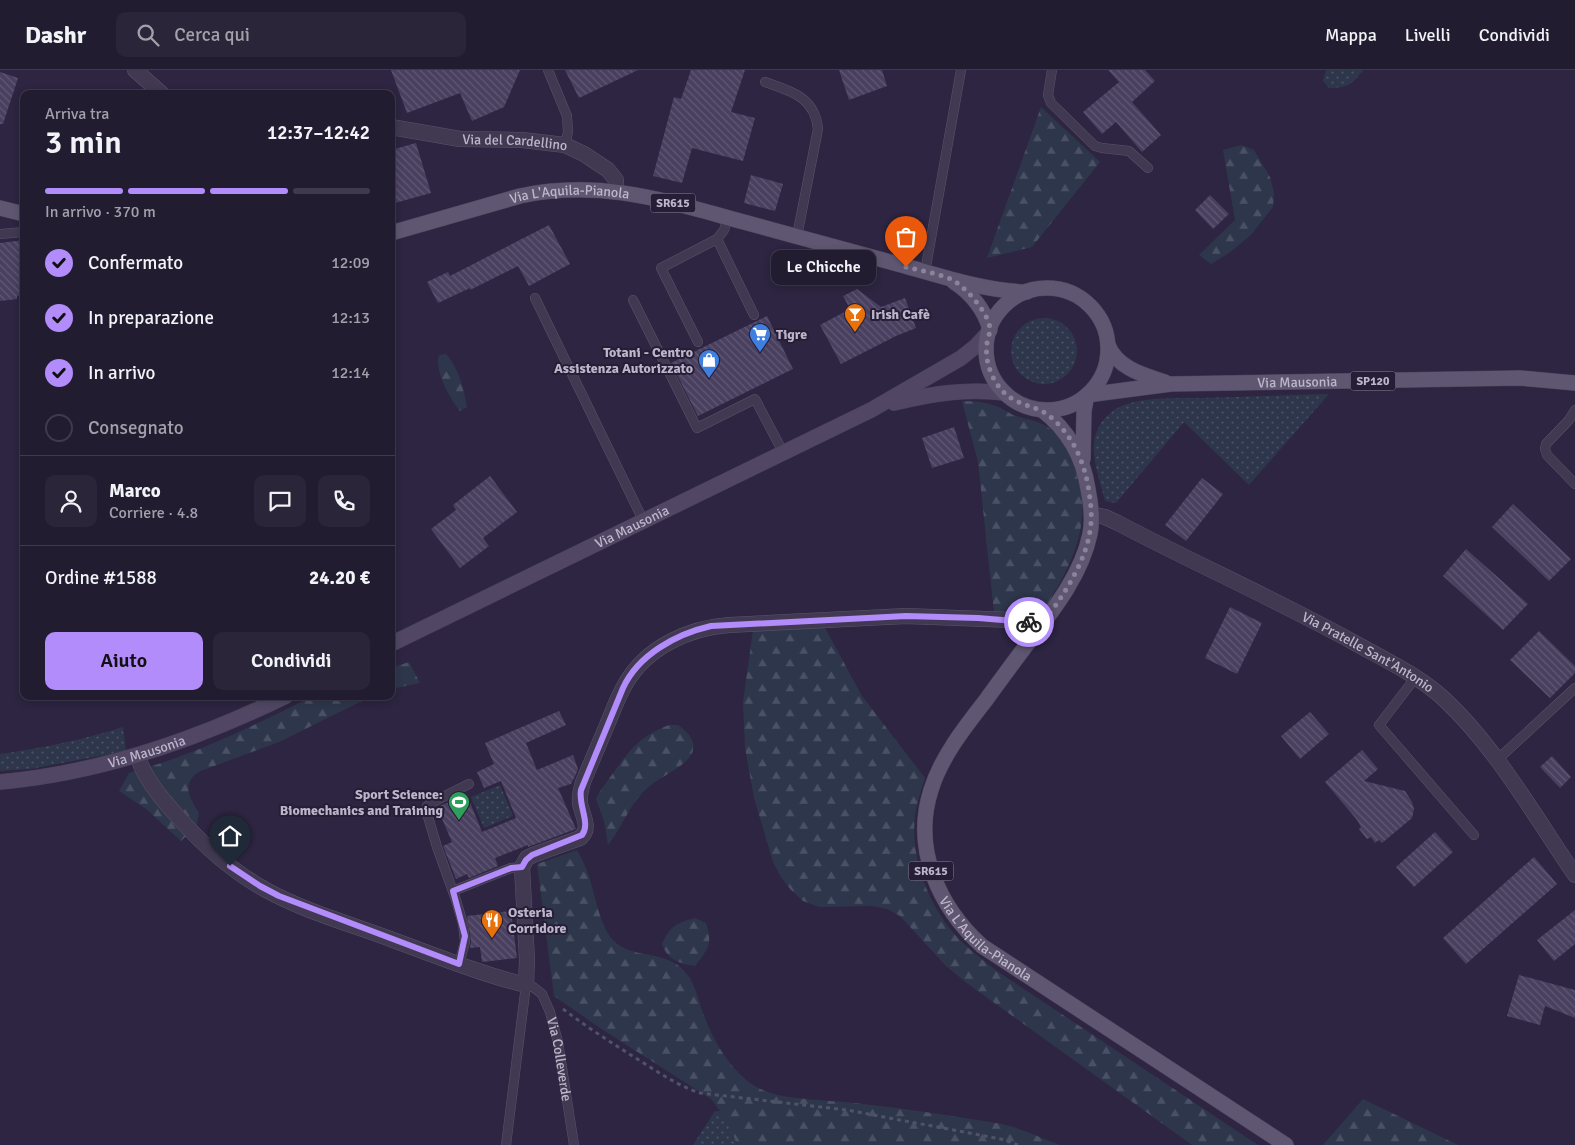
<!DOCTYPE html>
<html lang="it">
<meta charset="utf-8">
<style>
:root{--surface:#221c31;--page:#2a2539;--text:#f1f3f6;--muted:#a2a1ab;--line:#3f3a4d;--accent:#b28cfa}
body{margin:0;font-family:Signika,sans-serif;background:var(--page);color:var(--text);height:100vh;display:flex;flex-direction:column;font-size:19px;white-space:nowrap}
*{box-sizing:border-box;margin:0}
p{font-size:16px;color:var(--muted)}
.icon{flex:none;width:28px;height:28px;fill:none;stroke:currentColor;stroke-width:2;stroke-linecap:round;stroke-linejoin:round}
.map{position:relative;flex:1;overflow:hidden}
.details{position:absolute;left:20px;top:20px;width:375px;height:610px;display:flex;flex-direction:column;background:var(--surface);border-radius:10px;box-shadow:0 2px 8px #0003,0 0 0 1px var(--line)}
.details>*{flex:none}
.pin{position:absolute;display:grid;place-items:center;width:42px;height:42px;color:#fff;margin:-51px -21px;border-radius:50% 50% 50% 0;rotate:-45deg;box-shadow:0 0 5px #0007}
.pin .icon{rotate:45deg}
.courier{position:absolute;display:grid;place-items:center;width:50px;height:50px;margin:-25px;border:4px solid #b28cfa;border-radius:50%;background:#fff;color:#222;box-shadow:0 1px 6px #0007}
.bubble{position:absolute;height:35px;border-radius:10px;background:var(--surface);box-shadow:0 2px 8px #0003,0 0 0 1px var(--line);font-size:16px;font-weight:600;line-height:35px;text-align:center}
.overview em{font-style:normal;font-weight:600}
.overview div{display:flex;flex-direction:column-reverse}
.overview{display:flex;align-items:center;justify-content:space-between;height:85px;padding:0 25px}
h1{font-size:32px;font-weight:600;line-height:38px}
.bar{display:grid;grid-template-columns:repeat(4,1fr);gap:8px 5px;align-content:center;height:60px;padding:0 25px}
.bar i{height:6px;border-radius:4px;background:var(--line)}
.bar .active{background:var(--accent)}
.bar p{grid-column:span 4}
.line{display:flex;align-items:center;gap:12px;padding:0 25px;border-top:1px solid var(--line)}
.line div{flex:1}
.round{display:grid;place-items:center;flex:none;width:52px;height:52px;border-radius:10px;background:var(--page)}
ol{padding:0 25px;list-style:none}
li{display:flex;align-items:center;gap:15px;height:55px}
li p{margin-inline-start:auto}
li .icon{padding:5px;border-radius:50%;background:var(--accent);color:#111;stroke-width:4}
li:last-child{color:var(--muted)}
li i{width:28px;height:28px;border:2px solid var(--line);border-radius:50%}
.primary-button{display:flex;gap:10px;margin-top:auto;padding:10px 25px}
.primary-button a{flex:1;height:58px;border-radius:10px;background:var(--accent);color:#111;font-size:20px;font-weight:600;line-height:58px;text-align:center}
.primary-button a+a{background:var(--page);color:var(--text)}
header{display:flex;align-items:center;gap:30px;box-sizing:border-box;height:70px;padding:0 25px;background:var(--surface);border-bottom:1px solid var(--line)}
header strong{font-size:24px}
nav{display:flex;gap:28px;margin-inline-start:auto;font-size:18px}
.search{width:350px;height:45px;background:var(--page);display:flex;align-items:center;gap:12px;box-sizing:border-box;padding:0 18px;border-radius:10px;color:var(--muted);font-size:19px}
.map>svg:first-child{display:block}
.grass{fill:url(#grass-dots)}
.forest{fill:url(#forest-firs)}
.building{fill:url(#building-back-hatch)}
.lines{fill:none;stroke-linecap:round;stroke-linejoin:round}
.lane-casing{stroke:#5c546b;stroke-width:10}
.street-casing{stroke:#5c546b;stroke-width:16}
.secondary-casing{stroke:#474057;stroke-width:16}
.primary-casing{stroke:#474057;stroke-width:16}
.path{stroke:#4f5368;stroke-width:3;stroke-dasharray:4 4;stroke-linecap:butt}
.lane{stroke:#413951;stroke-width:9}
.street{stroke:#413951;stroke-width:15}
.secondary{stroke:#514764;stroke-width:15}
.primary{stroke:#5f5771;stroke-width:15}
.done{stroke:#8b839b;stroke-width:5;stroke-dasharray:0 9}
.route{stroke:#b28cfa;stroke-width:6}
.labels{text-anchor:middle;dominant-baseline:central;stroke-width:4;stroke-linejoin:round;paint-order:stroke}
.shield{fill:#261e36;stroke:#90889e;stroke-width:1}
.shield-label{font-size:12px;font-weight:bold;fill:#bdb6cb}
.street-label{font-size:14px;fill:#bdb6cb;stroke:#261e36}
.poi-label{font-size:14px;font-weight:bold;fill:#bdb6cb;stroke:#261e36;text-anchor:start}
</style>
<header>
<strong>Dashr</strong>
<div class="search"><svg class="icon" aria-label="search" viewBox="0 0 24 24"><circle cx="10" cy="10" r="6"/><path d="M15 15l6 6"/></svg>Cerca qui</div>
<nav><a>Mappa</a><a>Livelli</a><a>Condividi</a></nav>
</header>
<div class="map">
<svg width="1575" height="1075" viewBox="0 0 1575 1075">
<defs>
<pattern id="grass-dots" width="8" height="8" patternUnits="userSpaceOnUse" patternTransform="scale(1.25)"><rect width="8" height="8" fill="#2e364b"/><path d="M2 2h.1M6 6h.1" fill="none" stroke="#4a5164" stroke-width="1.8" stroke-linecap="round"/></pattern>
<pattern id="forest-firs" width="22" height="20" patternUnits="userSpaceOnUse" patternTransform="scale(1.25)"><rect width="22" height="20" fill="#2e364b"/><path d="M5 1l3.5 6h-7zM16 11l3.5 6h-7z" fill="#4a5164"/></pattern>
<pattern id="building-back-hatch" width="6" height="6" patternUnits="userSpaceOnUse" patternTransform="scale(1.25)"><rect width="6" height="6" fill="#493f5f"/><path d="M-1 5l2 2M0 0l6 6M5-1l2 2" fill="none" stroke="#615875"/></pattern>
</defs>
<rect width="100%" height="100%" fill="#2d2541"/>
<path class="grass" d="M1326,0H1363C1352,15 1347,18 1329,18L1323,11Z
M1011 281a33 33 0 1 1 66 0a33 33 0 1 1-66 0Z
M1329,324L1249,415L1184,352L1116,433L1105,431C1100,409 1088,383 1097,361C1102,348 1114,338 1127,334C1147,327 1178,328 1199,328C1242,327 1286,325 1329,324Z
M123,657L126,681L30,699L0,701V684C42,678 82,670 123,657Z
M500,715L513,746L484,758L471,727Z
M715,1041H721L729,1055L737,1075H693Z"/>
<path class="forest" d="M1041,37L1100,92L1032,177L987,188Z
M1241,75L1254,80L1270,107L1274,123L1273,137L1251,165L1229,183L1211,194L1199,185L1235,150L1223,80Z
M446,284C459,298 464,320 467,337L460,341C450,329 434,300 439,285Z
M962,331C973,331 986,332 996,336C1002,338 1007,342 1013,345C1025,349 1038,350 1049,358C1060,366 1067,380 1073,392C1095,447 1075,490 1046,536L1028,541L994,543L978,392Z
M824,556L862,626L925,708C921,720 917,733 915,745C910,789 929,838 959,869C971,881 984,891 997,901L1258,1075H1192L968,914L946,896L900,846L887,839L872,836L819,837L803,831L790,819L781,807L773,792L754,728L745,678L743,632L753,560Z
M409,592L420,613L391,619V598Z
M313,626H372L279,672L198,702C181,715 190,728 199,743L196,757L181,771L146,739L119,721L129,703C194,685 253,656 313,626Z
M669,655H678C686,661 695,668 693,680C690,695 661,706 650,716C629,733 624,755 608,775L604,751L596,729C600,720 605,714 611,706C631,679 637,668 669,655Z
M577,780C581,788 586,796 588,804C595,823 600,860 616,873C636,889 667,880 685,902C695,913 698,929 703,943C712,968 725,991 745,1009C752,1015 759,1019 768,1022C790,1030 829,1030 854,1033C901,1038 949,1045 996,1053C1017,1056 1040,1068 1060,1075H737C731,1058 723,1044 711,1029L600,958L554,926L537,794Z
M695,848L706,853C713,874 708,879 695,896C679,894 667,889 662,874C670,856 676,853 695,848Z
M1363,1029L1458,1075H1323Z"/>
<path class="building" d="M391,0H520L504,37L472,51L460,23L407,43Z
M565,0H638L579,28Z
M691,0H745L731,42L755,48L743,91L692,78L682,113L653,106L674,27L681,29Z
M839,0H882L887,16L849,30Z
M1108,0H1145L1155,11L1132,32L1161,65L1142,82L1116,52L1102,64L1083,42L1119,12Z
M0,2L18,8L3,54H0Z
M416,73L431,123L395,133L391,120V80Z
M751,105L783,114L775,141L744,133Z
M1210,125L1229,144L1213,159L1195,140Z
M549,155L570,194L529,216L518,196L470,220V218L438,233L427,212L448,202L450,206Z
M24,170V225L17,226V229L0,231V173Z
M857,219L881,237L905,228L916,258L896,266L841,294L820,255L850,239L843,226Z
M767,246L793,299L698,346L671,293Z
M954,357L964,388L932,398L922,368Z
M490,406L517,442L483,468L489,476L460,498L431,459L456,440L453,435Z
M1202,408L1223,424L1186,471L1165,455Z
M1513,434L1571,489L1549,511L1492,457Z
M1466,479L1528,534L1503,560L1443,506Z
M1230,537L1262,553L1237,604L1205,588Z
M1539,561L1575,596V603L1550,628L1510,590Z
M559,641L566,655L526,673L537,700L573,685L578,699L577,702L571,714L558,718L576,759L528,777V775L495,788L498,796L469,808L467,804L456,809L443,776L452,772L437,737L467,725L482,762L516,748L501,711L484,718L477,702L494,694L485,673Z
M1310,642L1329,664L1300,689L1281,666Z
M1362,680L1378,699L1364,711L1405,721L1412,732L1414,739L1412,748L1382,773L1379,770L1375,773L1371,767L1367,769L1359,759L1361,757L1357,750L1325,712Z
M1552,686L1571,707L1560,718L1540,697Z
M1435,762L1453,782L1414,817L1396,797Z
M1534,787L1557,814L1466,894L1443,868Z
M1575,840V874L1554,891L1537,870Z
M511,841L517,888L482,892L480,877L470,878L471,871L467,846Z
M1519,905L1575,920V948L1545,936L1540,955L1507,946Z"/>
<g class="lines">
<g class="lane-casing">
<g id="lane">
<path d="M548,0L567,46L568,62L565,75"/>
<path d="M1052,0L1048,25L1051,33L1095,76L1102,78L1129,81L1148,98"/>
<path d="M765,12C791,21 815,27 818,59L797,166"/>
<path d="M0,164L24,162"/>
<path d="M717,169L754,245"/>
<path d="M925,202L961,0"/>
<path d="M535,228L643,450"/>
<path d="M633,230L697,358L755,329L783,382"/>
<path d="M698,272L661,198L717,169L724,160L728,148"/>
<path d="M1575,340L1569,350L1546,374L1545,379L1547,385L1575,414"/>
<path d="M1416,607L1379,655L1474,765"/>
<path d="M1497,690L1575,618"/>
<path d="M453,821L511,798L522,797"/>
<path d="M459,894L465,872L463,854L456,830L437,777L426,740L427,736L431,733L469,714"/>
<path id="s1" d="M506,1075L526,915L533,917L542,924L550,942L558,972L574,1075"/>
</g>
</g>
<g class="street-casing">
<g id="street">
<path d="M135,0L162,24"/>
<path id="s2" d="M391,57L460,69L522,70L565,75L584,84L608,100L616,110V121"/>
<path id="s3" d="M1091,444L1105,447L1118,453C1196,494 1277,530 1355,573C1385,590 1418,605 1444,629C1495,676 1536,748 1575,805"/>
<path d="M137,685C145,710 162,729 179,748C204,776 233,802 266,820C306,842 351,854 393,870C437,886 481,904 526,915L527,890L522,797L527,788L533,785L580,768C592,758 582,746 580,733C579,726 581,719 583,712C591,693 599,674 607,655C613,641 618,626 626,613C647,577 689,558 729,555L906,546L1012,550L1042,555"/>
</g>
</g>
<g class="secondary-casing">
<g id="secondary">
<path d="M894,333C931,324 966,318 1005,323"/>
<path id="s4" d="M391,574L871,340L961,288L976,276L989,262"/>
<path id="s5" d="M0,712C100,703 196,670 286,626"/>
</g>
</g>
<g class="primary-casing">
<g id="primary">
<path d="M0,138L24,144"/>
<path id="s6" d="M391,163L520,126C601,109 663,130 740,151C795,166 850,181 905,196C944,207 986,221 1027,222"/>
<path d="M954,212C971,223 985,240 990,260"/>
<circle cx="1047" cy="279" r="61"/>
<path d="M1108,275C1117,298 1143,305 1165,312"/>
<path id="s7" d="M1087,325L1171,314L1520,308L1575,313"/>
<path id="s8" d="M1042,340C1068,360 1083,386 1088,419C1091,434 1093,449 1090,464C1082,503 1055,538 1031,569C1016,589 1001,609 986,630C965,657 941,687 931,720C912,779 939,837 982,876L1286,1075"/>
<path d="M1083,389L1084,341L1087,325"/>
</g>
</g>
<path class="path" d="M563,939C588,958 615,975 642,992C661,1004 679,1016 700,1023L847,1040L1001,1069L1018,1075"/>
<use href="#lane" class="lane"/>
<use href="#street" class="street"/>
<use href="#secondary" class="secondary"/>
<use href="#primary" class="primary"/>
</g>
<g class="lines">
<path class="done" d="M906,197C921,201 937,203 951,209C965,216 989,243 990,259C990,264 987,269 987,274C985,287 989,302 997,314C1014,339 1035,332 1053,349C1073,367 1083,390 1088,415C1090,428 1092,441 1091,453C1088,491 1063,525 1042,555L1029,552"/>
<path class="route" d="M230,796L260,816L279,826L459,894L465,866L453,821L511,798L522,797L526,790L532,785L582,765C591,754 578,735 581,720L623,618C638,585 676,564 711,556L906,546L978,548L1029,552"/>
</g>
<defs>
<g id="bar-pin" transform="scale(1.125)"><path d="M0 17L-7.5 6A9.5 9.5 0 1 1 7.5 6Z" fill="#e8710a" stroke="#261e36"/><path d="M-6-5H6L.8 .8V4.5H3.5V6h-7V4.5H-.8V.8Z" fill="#fff"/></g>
<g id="supermarket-pin" transform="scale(1.125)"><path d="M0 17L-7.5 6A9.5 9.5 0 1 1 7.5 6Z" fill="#3f7fe0" stroke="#261e36"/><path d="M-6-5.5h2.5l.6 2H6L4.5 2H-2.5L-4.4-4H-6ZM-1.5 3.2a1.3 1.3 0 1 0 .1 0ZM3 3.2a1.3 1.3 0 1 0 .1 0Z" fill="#fff"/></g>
<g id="shop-pin" transform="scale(1.125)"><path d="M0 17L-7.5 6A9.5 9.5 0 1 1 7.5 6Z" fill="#3f7fe0" stroke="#261e36"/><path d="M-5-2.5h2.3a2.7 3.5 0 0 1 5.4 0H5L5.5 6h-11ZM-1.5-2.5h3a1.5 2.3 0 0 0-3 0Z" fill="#fff"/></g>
<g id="stadium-pin" transform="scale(1.125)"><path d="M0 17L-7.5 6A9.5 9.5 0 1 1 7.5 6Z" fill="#2e9e5b" stroke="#261e36"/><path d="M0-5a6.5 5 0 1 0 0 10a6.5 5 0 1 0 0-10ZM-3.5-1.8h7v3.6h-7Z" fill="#fff"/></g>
<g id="restaurant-pin" transform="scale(1.125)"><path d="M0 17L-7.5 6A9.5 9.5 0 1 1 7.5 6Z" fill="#e8710a" stroke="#261e36"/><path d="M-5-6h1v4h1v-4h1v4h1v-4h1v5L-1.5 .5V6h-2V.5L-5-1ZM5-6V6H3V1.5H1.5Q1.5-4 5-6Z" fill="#fff"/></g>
</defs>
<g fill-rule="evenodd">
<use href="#bar-pin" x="855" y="244"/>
<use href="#supermarket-pin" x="760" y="264"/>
<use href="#shop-pin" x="709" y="290"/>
<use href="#stadium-pin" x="459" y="732"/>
<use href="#restaurant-pin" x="492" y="850"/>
</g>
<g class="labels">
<g class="shield">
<rect x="650.5" y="123.5" width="45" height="19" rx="4"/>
<rect x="1350.5" y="301.5" width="45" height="19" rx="4"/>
<rect x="908.5" y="791.5" width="45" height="19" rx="4"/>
</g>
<g class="shield-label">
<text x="673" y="133">SR615</text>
<text x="1373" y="311">SP120</text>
<text x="931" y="801">SR615</text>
</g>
<g class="street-label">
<text stroke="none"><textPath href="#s2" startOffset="125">Via del Cardellino</textPath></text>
<text stroke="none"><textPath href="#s6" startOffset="184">Via L'Aquila-Pianola</textPath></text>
<text stroke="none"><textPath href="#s7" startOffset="211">Via Mausonia</textPath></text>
<text stroke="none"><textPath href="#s4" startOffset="268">Via Mausonia</textPath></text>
<text stroke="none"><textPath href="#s3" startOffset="310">Via Pratelle Sant'Antonio</textPath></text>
<text stroke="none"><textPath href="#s5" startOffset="150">Via Mausonia</textPath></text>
<text stroke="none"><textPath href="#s8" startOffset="614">Via L'Aquila-Pianola</textPath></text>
<text stroke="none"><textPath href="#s1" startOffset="248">Via Colleverde</textPath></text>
</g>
<g class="poi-label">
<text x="871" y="244">Irish Cafè</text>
<text x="776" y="264">Tigre</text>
<text x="693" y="282" text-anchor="end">Totani - Centro<tspan x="693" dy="16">Assistenza Autorizzato</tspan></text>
<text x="443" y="724" text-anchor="end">Sport Science:<tspan x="443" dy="16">Biomechanics and Training</tspan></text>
<text x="508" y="842">Osteria<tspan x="508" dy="16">Corridore</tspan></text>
</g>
</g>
</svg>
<div class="pin" style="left:906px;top:197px;background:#ea580c"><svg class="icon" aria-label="bag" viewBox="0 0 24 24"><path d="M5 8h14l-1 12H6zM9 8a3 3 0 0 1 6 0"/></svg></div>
<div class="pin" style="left:230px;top:796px;background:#1f2937"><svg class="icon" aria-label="home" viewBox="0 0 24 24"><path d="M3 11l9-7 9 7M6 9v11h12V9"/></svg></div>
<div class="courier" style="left:1029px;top:552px"><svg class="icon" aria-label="bike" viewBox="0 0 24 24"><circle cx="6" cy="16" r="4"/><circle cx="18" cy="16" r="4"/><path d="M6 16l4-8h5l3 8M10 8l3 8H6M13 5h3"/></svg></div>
<div class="bubble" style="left:771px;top:180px;width:105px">Le Chicche</div>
<section class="details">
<div class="overview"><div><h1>3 min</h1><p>Arriva tra</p></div><em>12:37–12:42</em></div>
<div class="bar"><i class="active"></i><i class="active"></i><i class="active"></i><i></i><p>In arrivo · 370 m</p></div>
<ol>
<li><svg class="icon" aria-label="check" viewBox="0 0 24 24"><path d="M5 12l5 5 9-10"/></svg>Confermato<p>12:09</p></li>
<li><svg class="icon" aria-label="check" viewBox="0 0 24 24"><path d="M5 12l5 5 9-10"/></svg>In preparazione<p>12:13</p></li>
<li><svg class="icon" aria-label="check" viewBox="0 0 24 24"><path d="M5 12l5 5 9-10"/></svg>In arrivo<p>12:14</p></li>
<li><i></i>Consegnato</li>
</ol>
<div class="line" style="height:90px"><a class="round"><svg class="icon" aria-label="person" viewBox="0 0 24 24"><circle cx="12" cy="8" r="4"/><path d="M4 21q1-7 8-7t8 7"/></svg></a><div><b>Marco</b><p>Corriere · 4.8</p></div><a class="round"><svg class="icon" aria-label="chat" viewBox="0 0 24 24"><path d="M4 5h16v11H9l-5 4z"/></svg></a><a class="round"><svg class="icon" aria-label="phone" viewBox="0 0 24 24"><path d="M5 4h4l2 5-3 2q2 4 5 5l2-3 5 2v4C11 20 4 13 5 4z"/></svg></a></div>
<div class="line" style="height:65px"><div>Ordine #1588</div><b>24.20 €</b></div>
<div class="primary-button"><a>Aiuto</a><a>Condividi</a></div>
</section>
</div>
